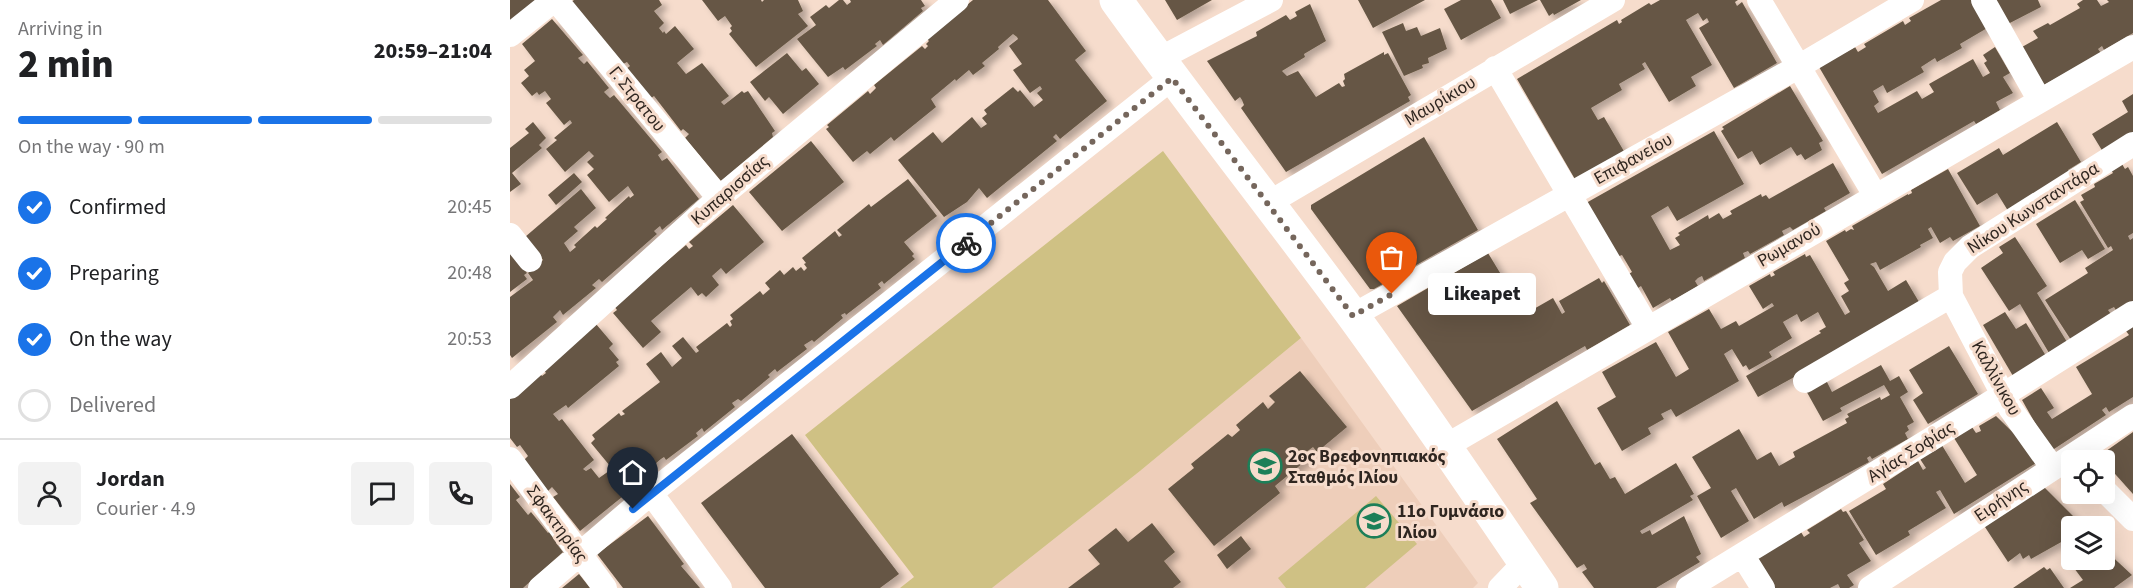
<!DOCTYPE html>
<meta charset="utf-8">
<style>
:root{--surface:#fff;--page:#f2f2f2;--text:#202124;--muted:#757577;--line:#e0e0e0;--accent:#1a73e8}
body{margin:0;font-family:"Source Sans 3",sans-serif;background:var(--page);color:var(--text);height:100vh;display:flex;flex-direction:column;font-size:22px;white-space:nowrap}
*{box-sizing:border-box;margin:0}
p{font-size:20px;color:var(--muted)}
.icon{flex:none;width:33px;height:33px;fill:none;stroke:currentColor;stroke-width:2;stroke-linecap:round;stroke-linejoin:round}
.map{position:relative;flex:1;overflow:hidden}
.side{display:flex;flex-direction:column;background:var(--surface);width:510px}
.side>*{flex:none}
.buttons{position:absolute;left:1551px;top:450px;display:grid;gap:12px}
.buttons a{display:grid;place-items:center;width:54px;height:54px;border-radius:6px;background:var(--surface);box-shadow:0 6px 24px #0002;font-size:30px}
.pin{position:absolute;display:grid;place-items:center;width:51px;height:51px;color:#fff;margin:-62px -26px;border-radius:50% 50% 50% 0;rotate:-45deg;box-shadow:0 0 6px #0007}
.pin .icon{rotate:45deg}
.courier{position:absolute;display:grid;place-items:center;width:60px;height:60px;margin:-30px;border:4px solid #1a73e8;border-radius:50%;background:#fff;color:#222;box-shadow:0 2px 8px #0007}
.bubble{position:absolute;height:42px;border-radius:6px;background:var(--surface);box-shadow:0 6px 24px #0002;font-size:20px;font-weight:800;line-height:42px;text-align:center}
.overview em{font-style:normal;font-weight:800}
.overview div{display:flex;flex-direction:column-reverse}
.overview{display:flex;align-items:center;justify-content:space-between;height:102px;padding:0 18px}
h1{font-size:39px;font-weight:800;line-height:45px}
.bar{display:grid;grid-template-columns:repeat(4,1fr);gap:9px 6px;align-content:center;height:72px;padding:0 18px}
.bar i{height:8px;border-radius:4px;background:var(--line)}
.bar .selected{background:var(--accent)}
.bar p{grid-column:span 4}
.line{display:flex;align-items:center;gap:15px;padding:0 18px;border-top:2px solid var(--line)}
.line div{flex:1}
.round{display:grid;place-items:center;flex:none;width:63px;height:63px;border-radius:6px;background:var(--page)}
ol{padding:0 18px;list-style:none}
li{display:flex;align-items:center;gap:18px;height:66px}
li p{margin-inline-start:auto}
li .icon{padding:6px;border-radius:50%;background:var(--accent);color:#fff;stroke-width:4}
li:last-child{color:var(--muted)}
li i{width:33px;height:33px;border:3px solid var(--line);border-radius:50%}
main{display:flex;flex:1;min-height:0}
.map>svg:first-child{display:block}
.built{fill:#eeceba}
.green{fill:#cfc184}
.building{fill:#665744;filter:url(#shadow)}
.lines{fill:none;stroke-linecap:round;stroke-linejoin:round}
.street{stroke:#fff;stroke-width:24}
.secondary{stroke:#fff;stroke-width:33}
.done{stroke:#75665c;stroke-width:6;stroke-dasharray:0 10.8}
.route{stroke:#1a73e8;stroke-width:8}
.labels{text-anchor:middle;dominant-baseline:central;stroke-width:6;stroke-linejoin:round;paint-order:stroke}
.street-label{font-size:18px;fill:#2f2620;stroke:#f6dccc}
.poi-label{font-size:18px;font-weight:bold;fill:#2f2620;stroke:#f6dccc;text-anchor:start}
</style>
<main>
<section class="side">
<div class="overview"><div><h1>2 min</h1><p>Arriving in</p></div><em>20:59–21:04</em></div>
<div class="bar"><i class="selected"></i><i class="selected"></i><i class="selected"></i><i></i><p>On the way · 90 m</p></div>
<ol>
<li><svg class="icon" aria-label="check" viewBox="0 0 24 24"><path d="M5 12l5 5 9-10"/></svg>Confirmed<p>20:45</p></li>
<li><svg class="icon" aria-label="check" viewBox="0 0 24 24"><path d="M5 12l5 5 9-10"/></svg>Preparing<p>20:48</p></li>
<li><svg class="icon" aria-label="check" viewBox="0 0 24 24"><path d="M5 12l5 5 9-10"/></svg>On the way<p>20:53</p></li>
<li><i></i>Delivered</li>
</ol>
<div class="line" style="height:108px"><a class="round"><svg class="icon" aria-label="person" viewBox="0 0 24 24"><circle cx="12" cy="8" r="4"/><path d="M4 21q1-7 8-7t8 7"/></svg></a><div><b>Jordan</b><p>Courier · 4.9</p></div><a class="round"><svg class="icon" aria-label="chat" viewBox="0 0 24 24"><path d="M4 5h16v11H9l-5 4z"/></svg></a><a class="round"><svg class="icon" aria-label="phone" viewBox="0 0 24 24"><path d="M5 4h4l2 5-3 2q2 4 5 5l2-3 5 2v4C11 20 4 13 5 4z"/></svg></a></div>
</section>
<div class="map">
<svg width="1623" height="588" viewBox="0 0 1623 588">
<defs>
<filter id="shadow"><feDropShadow dx="6" dy="4" stdDeviation="3" flood-color="#0004"/></filter>
</defs>
<rect width="100%" height="100%" fill="#f6dccc"/>
<path class="built" d="M791,338L968,583L963,588H482L630,471Z"/>
<path class="green" d="M653,151L791,338L630,471L482,588H390L404,577L295,435Z
M866,496L907,544L855,588H776L768,578Z"/>
<path class="building" d="M0,0H26L0,21Z
M64,0H149L152,5L144,11L154,23L149,28L153,33L154,31L156,34L165,26L184,49L167,63L176,74L192,63L219,96L211,102L214,105L232,91L234,93L238,91L265,131L262,133L263,137L211,181L175,138L179,134L173,129L171,131L144,96L140,99L116,69L120,66L117,62L111,65L61,2Z
M192,0H251L252,2L254,0H288L293,11L288,14L298,26L246,67L219,34L222,31L220,28L222,26L215,16L208,21Z
M329,0H333L337,5L341,2L340,0H411L415,6L411,8L413,11L373,45L370,40L365,44L367,46L335,70L333,67L318,77L287,39L306,25L300,17L316,5L319,8Z
M463,0H538L576,51L565,60L597,101L550,139L546,134L543,137L547,141L477,198L469,188L457,202L434,217L388,160L423,132L432,143L462,117L471,128L477,124L472,118L477,114L474,110L503,87L508,92L510,90L524,107L533,100L527,93L532,89L530,86L520,93L503,70L512,64L499,46L508,39L507,37L503,34L488,47L489,49L472,63L475,66L463,75L459,70L446,81L445,79L421,99L426,107L384,141L381,137L360,154L357,151L343,162L316,129L319,127L317,125L358,91L360,94L366,88L364,85L412,46L415,49L418,46L416,44L419,41L416,38Z
M655,0H702L667,20Z
M848,0H915L863,28Z
M951,0H981L991,18L951,40L934,9Z
M993,0H1028L1000,14Z
M1030,0H1071L1044,15L1043,13L1039,16Z
M1150,0H1228L1225,2L1227,6L1232,2L1267,63L1224,88L1189,28L1199,22L1197,18L1193,21L1188,13L1176,20L1202,65L1181,77L1186,86L1159,102L1135,62L1132,64L1135,69L1109,84L1112,90L1081,108L1088,120L1094,117L1115,153L1066,181L1007,79L1107,20L1109,24L1112,22L1111,20L1139,3L1141,5Z
M1431,0H1463L1479,27L1450,44L1452,48L1427,62L1425,58L1411,67L1414,72L1377,93L1373,85L1363,91L1369,102L1364,106L1368,113L1407,91L1412,99L1424,92L1419,84L1463,59L1473,77L1480,73L1474,63L1477,61L1473,55L1485,47L1500,73L1493,77L1503,93L1486,102L1490,110L1466,124L1464,121L1372,174L1309,67L1345,47L1348,52L1356,47L1354,44L1393,21L1395,25L1401,21L1399,18Z
M1483,0H1528L1531,7L1496,25Z
M1573,0H1587L1591,6L1599,2L1597,0H1623V33L1594,50L1592,46L1588,49L1591,53L1534,85L1512,47L1528,38L1523,31L1538,23L1540,25L1570,8L1567,4Z
M800,4L816,41L794,54L795,57L772,71L777,76L788,71L806,97L829,83L832,87L835,86L833,81L835,79L834,74L874,52V55L878,53L901,95L898,97L900,101L776,172L731,108L734,105L732,100L730,97L725,101L697,61L747,36L746,32L776,15L780,20L787,16L785,12Z
M42,19L73,55L68,58L74,64L77,61L99,88L94,92L100,98L104,95L152,152L148,155L152,161L157,158L189,199L152,230L150,226L144,231L147,234L92,282L89,279L82,285L86,288L53,315L50,310L43,317L47,322L2,358L0,355V297L23,280L18,273L33,260L15,237L71,189L86,208L64,227L68,231L54,243L60,252L66,247L64,245L85,226L87,228L97,219L95,218L119,196L120,198L124,195L118,186L99,202L77,175L84,169L77,162L84,156L79,151L55,172L36,149L47,140L44,138L62,123L60,120L54,125L36,103L41,99L35,91L29,95L27,92L22,96L11,83L19,76L14,70L25,61L12,44Z
M893,23L896,31L907,27L911,36L930,28L937,49L918,58L919,63L912,65L913,68L894,76L872,32Z
M277,53L292,71L296,68L309,84L273,114L259,97L255,101L240,82Z
M1280,86L1313,141L1309,143L1312,150L1295,160L1291,154L1287,156L1281,147L1250,165L1242,151L1228,159L1211,131L1214,129L1212,127Z
M1623,94V134L1593,152L1582,134L1618,112L1612,101Z
M23,122L36,138L29,145L32,148L2,173L11,184L0,192V148L19,133L15,129Z
M1547,122L1571,162L1558,170L1562,177L1500,214L1487,193L1467,205L1447,173L1489,148L1493,155Z
M1204,131L1234,184L1167,221L1158,206L1141,216L1160,250L1170,245L1165,238L1170,235L1168,233L1198,215L1199,219L1209,213L1213,219L1222,214L1220,211L1251,194L1252,197L1256,195L1259,199L1323,163L1340,193L1314,208L1316,211L1283,230L1280,227L1272,231L1274,235L1240,254L1238,251L1233,253L1235,258L1194,281L1192,276L1188,278L1185,281L1188,286L1162,301L1160,298L1143,308L1131,286L1125,290L1117,275L1122,272L1112,255L1107,257L1076,203Z
M914,137L968,230L864,289H860L801,209V205Z
M301,141L334,182L272,231L239,192Z
M1612,164L1615,169L1618,167L1623,176V233L1618,236L1620,240L1623,238V302L1607,312L1604,307L1598,310L1601,314L1561,340L1535,300L1578,273L1575,268L1603,250L1601,246L1598,248L1570,202L1574,200L1571,195L1585,187L1584,184L1603,173L1601,170Z
M1438,169L1470,226L1443,241L1440,237L1430,243L1421,227L1418,229L1423,238L1410,245L1411,247L1370,270L1366,262L1360,264L1364,267L1378,291L1396,280L1412,307L1248,397L1236,376L1311,333L1309,331L1316,327L1308,312L1291,322L1287,314L1273,322L1282,338L1259,352L1262,357L1239,370L1236,365L1233,367L1222,349L1214,354L1229,381L1166,417L1161,409L1151,414L1154,419L1138,428L1141,434L1112,451L1087,408L1106,397L1092,372L1146,342L1166,377L1179,369L1158,332L1199,309L1211,329L1226,321L1229,326L1264,306L1262,303L1253,309L1239,286L1260,274L1261,277L1265,275L1263,272L1295,254L1296,257L1300,255L1335,315L1340,312L1331,296L1339,291L1334,283L1339,280L1316,241L1335,230L1336,232L1341,229L1344,230L1342,226L1398,194V195L1402,193L1401,190Z
M64,173L72,182L46,205L38,195Z
M398,179L427,216L394,242L404,254L402,256L405,259L374,284L372,281L368,284L371,288L336,315L335,313L331,315L333,318L304,342L302,340L294,345L297,349L267,372L265,369L258,375L260,377L231,401L228,399L222,403L225,407L194,432L192,428L186,433L188,436L156,460L154,457L151,459L114,490L117,493L70,531L43,497L48,494L42,487L38,491L14,460L18,456L10,445L7,447L0,438V396L29,372L32,376L36,373L32,368L86,324L103,344L99,348L109,360L106,362L109,366L58,408L56,405L43,414L49,421L52,419L84,460L73,469L76,471L81,468L89,478L99,471L102,475L105,472L81,443L85,439L82,435L109,413L111,416L115,414L112,411L150,382L136,364L151,352L162,367L172,358L162,346L173,337L186,353L189,351L186,347L217,323L220,327L222,325L220,321L223,319L220,315L250,291L253,295L260,289L255,283L270,270L274,275L283,267L286,271L291,267L294,271L297,268L294,264L296,263L292,258L325,231L329,237L332,235L327,230L359,204L361,207Z
M1565,200L1595,249L1578,259L1572,250L1550,263L1526,224Z
M223,205L254,242L216,274L211,268L202,276L209,285L196,297L192,293L188,296L181,287L141,321L151,332L133,348L103,313L107,310L104,306L176,245L179,249L183,246L179,242Z
M1505,237L1537,286L1527,293L1557,342L1539,353L1510,304L1499,311L1471,268L1493,253L1489,247Z
M0,253L17,273L14,275L17,279L0,292Z
M978,253L1015,314L1043,298L1052,314L1055,312L1049,301L1089,278L1092,283L1094,281L1120,325L1077,350L1075,346L962,411L887,306Z
M1495,312L1506,329L1516,323L1536,356L1503,376L1473,325Z
M1623,326V397L1599,412L1596,407L1592,410L1596,415L1541,451L1512,400L1531,388L1544,408L1537,412L1542,419L1582,394L1566,367L1619,335L1616,331Z
M1439,346L1468,394L1418,424L1403,400L1413,393L1399,370Z
M1371,365L1380,381L1389,376L1398,392L1390,397L1404,422L1397,426L1399,430L1395,433L1398,439L1362,459L1360,456L1357,458L1359,462L1274,507L1272,502L1244,519L1226,488L1221,491L1239,521L1211,538L1187,496L1201,488L1182,457L1229,429L1247,460L1261,452L1269,466L1285,457L1283,452L1337,423L1335,419L1339,417L1337,414L1370,397L1371,400L1380,395L1374,385L1330,408L1332,411L1313,421L1294,387L1314,376L1322,392Z
M790,371L837,427L807,452L803,447L795,453L799,458L765,486L770,493L704,546L658,489L684,468L681,464L718,434L722,437L730,430L726,425L753,402L758,409L765,402L759,396Z
M1047,401L1085,465L1090,462L1100,479L1105,477L1115,494L1166,463L1184,494L1180,496L1183,500L1130,531L1132,534L1140,530L1142,535L1174,516L1191,554L1186,557L1190,562L1146,588H1084L1072,572L1077,569L1074,564L1067,568L1020,503L1027,499L987,439Z
M1486,416L1531,460L1444,514L1430,490L1426,492L1436,508L1398,531L1400,535L1366,555L1339,511L1376,489L1373,484L1408,461L1413,470L1416,468L1410,459L1430,442L1455,483L1467,475L1444,438L1462,427L1466,433L1471,431L1469,426Z
M1623,432V494L1589,456Z
M282,434L389,574L370,588H255L191,503Z
M0,484L10,497L6,500L18,515L21,512L38,533L41,530L50,540L46,543L53,552L13,588H0Z
M1532,485L1571,524L1569,526H1562V536L1521,559L1519,555L1513,559L1510,553L1498,562L1473,524Z
M1331,509L1333,512L1336,511L1354,540L1349,543L1361,561L1337,575L1344,585L1339,588H1330L1328,584L1320,588H1261L1244,560L1291,532L1294,537L1300,533L1297,530Z
M138,516L174,564L171,566L190,588H113L87,554Z
M642,523L665,552L654,561L671,582L663,588H558L590,564L578,550L606,528L618,542Z
M731,536L741,549L717,569L707,555Z
M1594,549L1622,575L1604,588H1560L1573,580L1558,560L1562,558V560H1594Z
M1534,567L1537,570L1540,568L1554,588H1503Z
M69,574L80,588H52Z"/>
<g class="lines">
<path class="street" d="M46,0L209,198
M1249,0L1365,195
M1473,0L1530,101
M0,35L44,0
M649,59L761,0
M985,68L1138,328
M757,204L1103,0
M0,235L20,260
M842,316L1288,67L1402,0
M1295,381L1441,296
M0,387L209,198L447,0
M936,446L1623,47
M0,459L95,588
M1542,467L1500,408L1441,296L1440,272L1445,262L1460,247L1623,144
M1594,490L1623,519
M141,493L210,588
M1233,556L1253,588
M30,588L141,493L662,78
M990,588L1015,562
M1178,588L1493,395L1623,313
M1360,588L1623,416"/>
<path class="secondary" d="M606,0C683,107 765,210 843,316C908,405 970,497 1032,588"/>
</g>
<g class="lines">
<path class="done" d="M456,243L662,78L843,316L882,294"/>
<path class="route" d="M123,509L456,243"/>
</g>
<defs>
<g id="school-ring" transform="scale(1.725)"><circle r="9.5" fill="#f6dccc" stroke="#1d7f58" stroke-width="1.5"/><path d="M0-5L7-2L0 1L-7-2ZM-4 1L0 2.5L4 1V4Q0 6-4 4Z" fill="#1d7f58"/></g>
</defs>
<g fill-rule="evenodd">
<use href="#school-ring" x="755" y="466"/>
<use href="#school-ring" x="864" y="521"/>
</g>
<g class="labels">
<g class="street-label">
<text transform="translate(127 99) rotate(51)">Γ. Στρατου</text>
<text transform="translate(930 101) rotate(-31)">Μαυρίκιου</text>
<text transform="translate(1123 159) rotate(-29)">Επιφανείου</text>
<text transform="translate(220 190) rotate(-41)">Κυπαρισσίας</text>
<text transform="translate(1523 208) rotate(-33)">Νίκου Κωνσταντάρα</text>
<text transform="translate(1279 245) rotate(-30)">Ρωμανού</text>
<text transform="translate(1486 378) rotate(61)">Καλλίνικου</text>
<text transform="translate(1401 452) rotate(-32)">Αγίας Σοφίας</text>
<text transform="translate(1491 501) rotate(-34)">Ειρήνης</text>
<text transform="translate(47 524) rotate(54)">Σφακτηρίας</text>
</g>
<g class="poi-label">
<text x="778" y="456">2ος Βρεφονηπιακός<tspan x="778" dy="21">Σταθμός Ιλίου</tspan></text>
<text x="887" y="511">11ο Γυμνάσιο<tspan x="887" dy="21">Ιλίου</tspan></text>
</g>
</g>
</svg>
<div class="buttons">
<a><svg class="icon" aria-label="locate" viewBox="0 0 24 24"><circle cx="12" cy="12" r="6"/><path d="M12 2v4M12 18v4M2 12h4M18 12h4"/></svg></a>
<a><svg class="icon" aria-label="layers" viewBox="0 0 24 24"><path d="M12 4l9 5-9 5-9-5zM3 14l9 5 9-5"/></svg></a>
</div>
<div class="pin" style="left:882px;top:294px;background:#ea580c"><svg class="icon" aria-label="bag" viewBox="0 0 24 24"><path d="M5 8h14l-1 12H6zM9 8a3 3 0 0 1 6 0"/></svg></div>
<div class="pin" style="left:123px;top:509px;background:#1f2937"><svg class="icon" aria-label="home" viewBox="0 0 24 24"><path d="M3 11l9-7 9 7M6 9v11h12V9"/></svg></div>
<div class="courier" style="left:456px;top:243px"><svg class="icon" aria-label="bike" viewBox="0 0 24 24"><circle cx="6" cy="16" r="4"/><circle cx="18" cy="16" r="4"/><path d="M6 16l4-8h5l3 8M10 8l3 8H6M13 5h3"/></svg></div>
<div class="bubble" style="left:918px;top:273px;width:108px">Likeapet</div>
</div>
</main>
